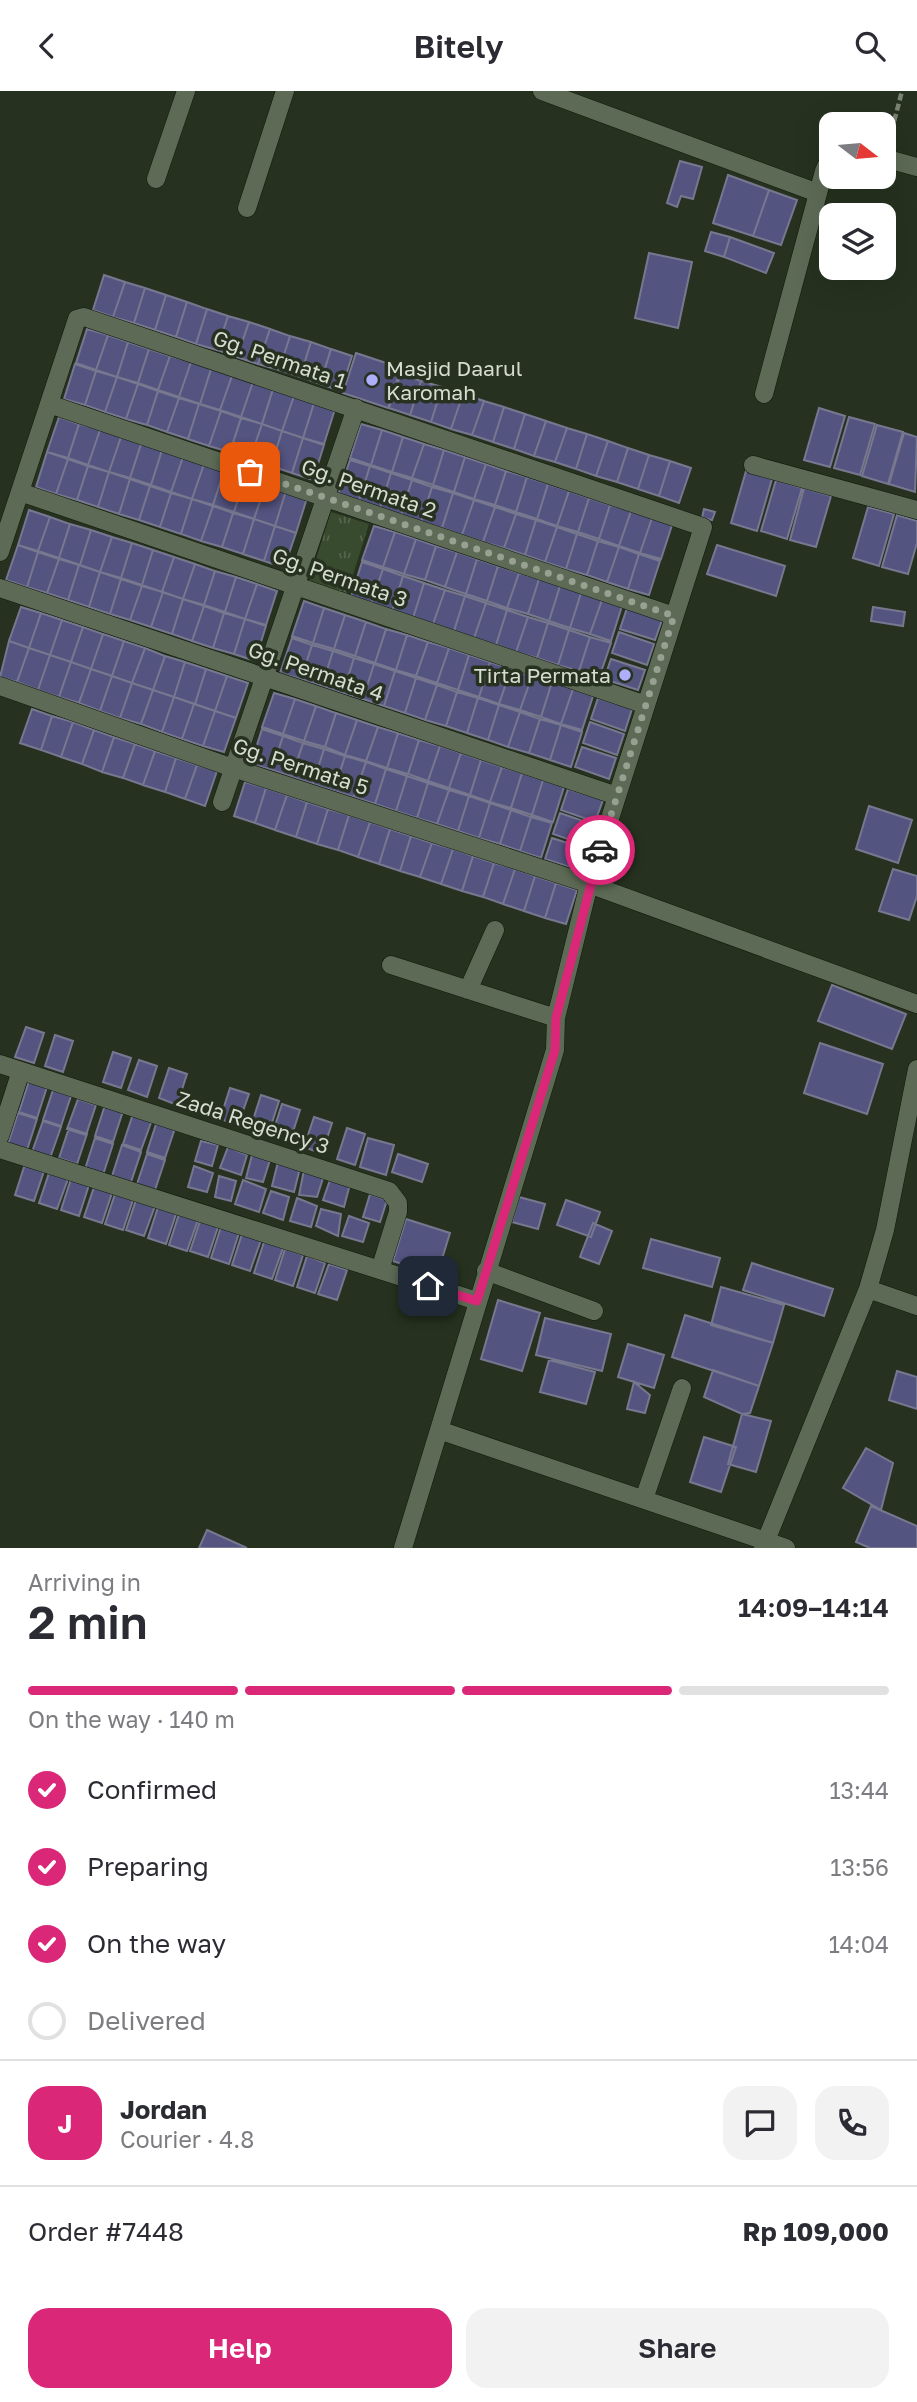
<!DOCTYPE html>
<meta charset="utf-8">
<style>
:root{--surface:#fff;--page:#f2f2f3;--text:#2b2b33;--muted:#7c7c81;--line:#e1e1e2;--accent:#db2777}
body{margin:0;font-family:"Golos Text",sans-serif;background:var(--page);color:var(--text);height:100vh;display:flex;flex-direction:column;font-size:26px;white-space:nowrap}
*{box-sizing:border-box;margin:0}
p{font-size:23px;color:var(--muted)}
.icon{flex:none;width:38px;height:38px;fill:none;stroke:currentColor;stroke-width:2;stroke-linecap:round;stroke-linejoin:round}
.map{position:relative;height:1457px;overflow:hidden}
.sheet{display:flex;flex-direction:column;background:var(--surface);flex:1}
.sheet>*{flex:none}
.needle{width:46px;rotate:106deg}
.buttons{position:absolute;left:819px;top:21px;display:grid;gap:14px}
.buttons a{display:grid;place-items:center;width:77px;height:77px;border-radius:14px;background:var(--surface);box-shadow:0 7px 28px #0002;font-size:35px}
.pin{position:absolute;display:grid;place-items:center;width:60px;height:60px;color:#fff;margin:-30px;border-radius:14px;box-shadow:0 4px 10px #0006}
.courier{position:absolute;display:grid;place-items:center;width:70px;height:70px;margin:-35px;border:5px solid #db2777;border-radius:50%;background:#fff;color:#222;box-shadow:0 2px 9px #0007}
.head em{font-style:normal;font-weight:600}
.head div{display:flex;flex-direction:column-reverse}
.head{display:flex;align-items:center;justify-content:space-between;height:119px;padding:0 28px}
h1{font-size:46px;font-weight:600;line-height:52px}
.bar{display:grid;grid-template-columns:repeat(4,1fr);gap:10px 7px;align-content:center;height:84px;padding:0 28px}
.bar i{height:9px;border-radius:5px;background:var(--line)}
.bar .on{background:var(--accent)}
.bar p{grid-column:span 4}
.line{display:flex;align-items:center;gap:18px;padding:0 28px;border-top:2px solid var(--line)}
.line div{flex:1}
.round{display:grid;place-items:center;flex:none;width:74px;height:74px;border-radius:21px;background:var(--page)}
ol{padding:0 28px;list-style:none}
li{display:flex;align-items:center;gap:21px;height:77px}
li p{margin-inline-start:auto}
li .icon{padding:7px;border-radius:50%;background:var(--accent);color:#fff;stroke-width:4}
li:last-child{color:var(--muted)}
li i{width:38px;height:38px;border:4px solid var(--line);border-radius:50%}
.button{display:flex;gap:14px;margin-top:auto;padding:14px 28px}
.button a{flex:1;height:80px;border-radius:21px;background:var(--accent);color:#fff;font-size:28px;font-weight:600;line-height:80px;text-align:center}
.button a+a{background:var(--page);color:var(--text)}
header{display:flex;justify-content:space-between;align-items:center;height:91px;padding:0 28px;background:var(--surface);font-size:32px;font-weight:600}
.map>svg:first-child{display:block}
.park{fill:url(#park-tufts)}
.building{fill:#545481;stroke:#777890;stroke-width:2}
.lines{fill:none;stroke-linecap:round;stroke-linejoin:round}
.minor-casing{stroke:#0f1908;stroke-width:19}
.path{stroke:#798373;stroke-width:4.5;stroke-dasharray:7 3.5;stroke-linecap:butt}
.minor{stroke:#5d6b56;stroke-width:18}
.done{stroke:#98a092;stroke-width:7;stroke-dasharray:0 12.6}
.route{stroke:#db2777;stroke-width:9}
.poi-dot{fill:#adaffb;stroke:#26321f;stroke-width:2.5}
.labels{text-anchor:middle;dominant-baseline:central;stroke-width:7;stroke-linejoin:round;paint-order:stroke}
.street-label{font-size:21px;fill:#d5dcd0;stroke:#26321f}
.poi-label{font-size:21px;fill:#d5dcd0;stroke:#26321f;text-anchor:start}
</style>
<header><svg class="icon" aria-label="back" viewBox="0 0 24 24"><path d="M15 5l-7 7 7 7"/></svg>Bitely<svg class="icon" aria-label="search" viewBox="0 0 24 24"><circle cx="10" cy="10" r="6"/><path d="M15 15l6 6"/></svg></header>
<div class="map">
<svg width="917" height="1457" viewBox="0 0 917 1457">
<defs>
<pattern id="park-tufts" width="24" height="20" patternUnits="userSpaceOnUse" patternTransform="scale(1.75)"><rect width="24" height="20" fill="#394b2f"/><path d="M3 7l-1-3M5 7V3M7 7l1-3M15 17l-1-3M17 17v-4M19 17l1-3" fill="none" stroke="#55644c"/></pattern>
</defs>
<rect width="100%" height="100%" fill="#26321f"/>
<path class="park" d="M331,421L369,433L346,506L308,494Z"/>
<path class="building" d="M680,70L702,76L693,108L681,105L677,116L667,112Z
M728,84L769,99L753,145L713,132Z
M769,99L797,109L781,154L753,145Z
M711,141L730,146L724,166L705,160Z
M730,146L774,162L766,182L724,166Z
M649,162L692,171L678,237L635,227Z
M104,184L125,191L113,226L93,219Z
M125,191L145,197L134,232L113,226Z
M145,197L166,204L155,239L134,232Z
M166,204L187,211L176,246L155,239Z
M187,211L207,218L196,253L176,246Z
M207,218L228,225L217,259L196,253Z
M228,225L249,231L237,266L217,259Z
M249,231L270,238L258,273L237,266Z
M87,238L108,244L96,279L76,272Z
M270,238L290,245L279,279L258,273Z
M108,244L128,251L117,286L96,279Z
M290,245L311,251L300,286L279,279Z
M128,251L149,258L138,292L117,286Z
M311,251L331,258L320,293L300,286Z
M149,258L170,265L158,299L138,292Z
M331,258L352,265L341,300L320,293Z
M356,262L401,277L388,317L343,302Z
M170,265L191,271L179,306L158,299Z
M191,271L211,278L200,313L179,306Z
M75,273L96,280L85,314L64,308Z
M211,278L232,285L220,319L200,313Z
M96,280L117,286L105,321L85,314Z
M401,283L421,290L410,324L389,317Z
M232,285L253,291L241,326L220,319Z
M117,286L138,293L126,328L105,321Z
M421,290L442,296L431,331L410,324Z
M253,291L273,298L262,333L241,326Z
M138,293L158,300L147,334L126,328Z
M442,296L463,303L451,338L431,331Z
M273,298L294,305L282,340L262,333Z
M158,300L179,307L167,341L147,334Z
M463,303L484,310L472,344L451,338Z
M294,305L314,312L303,347L282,340Z
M179,307L199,313L188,348L167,341Z
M484,310L504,316L493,351L472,344Z
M314,312L335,318L324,353L303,347Z
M199,313L221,320L209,355L188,348Z
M504,316L525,323L514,358L493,351Z
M819,317L845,325L830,376L804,369Z
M221,320L241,327L230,361L209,355Z
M525,323L546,330L534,365L514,358Z
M59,326L79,333L68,367L47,361Z
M849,326L875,333L860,384L834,377Z
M241,327L262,333L250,368L230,361Z
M546,330L567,337L555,371L534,365Z
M79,333L100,339L88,374L68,367Z
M262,333L282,340L271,375L250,368Z
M361,333L382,339L371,374L350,367Z
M877,334L903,341L888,393L862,385Z
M567,337L587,343L576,378L555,371Z
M100,339L121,346L109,381L88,374Z
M382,339L403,346L392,381L371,374Z
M282,340L303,347L292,382L271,375Z
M904,342L917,346L915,401L889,393Z
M587,343L608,350L596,385L576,378Z
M121,346L141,353L130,387L109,381Z
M403,346L424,353L412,387L392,381Z
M303,347L324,354L313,389L292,382Z
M608,350L628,357L617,391L596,385Z
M141,353L162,359L151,394L130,387Z
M424,353L444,359L433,394L412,387Z
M628,357L649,364L638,398L617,391Z
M162,359L183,366L171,401L151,394Z
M444,359L465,366L454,401L433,394Z
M47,361L68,368L56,403L36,396Z
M649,364L670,370L659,405L638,398Z
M183,366L204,373L192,408L171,401Z
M465,366L486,373L474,408L454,401Z
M68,368L88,375L77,409L56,403Z
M350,369L370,375L359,410L338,404Z
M670,370L691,377L679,412L659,405Z
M204,373L224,380L213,414L192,408Z
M486,373L506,380L495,414L474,408Z
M88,375L109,381L98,416L77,409Z
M370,375L391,382L380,417L359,410Z
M224,380L245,386L234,421L213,414Z
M506,380L527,386L516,421L495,414Z
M746,380L772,388L757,440L731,432Z
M109,381L130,388L119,423L98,416Z
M391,382L412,389L401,424L380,417Z
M245,386L266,393L254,428L234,421Z
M527,386L548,393L537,428L516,421Z
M130,388L150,395L139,429L119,423Z
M412,389L432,396L421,431L401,424Z
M776,389L802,397L787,448L761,440Z
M266,393L286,400L275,435L254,428Z
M548,393L569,400L557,435L537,428Z
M150,395L171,402L160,436L139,429Z
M432,396L453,402L442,437L421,431Z
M804,397L831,405L816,456L790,449Z
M286,400L307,407L296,442L275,435Z
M569,400L589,407L578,441L557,435Z
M171,402L192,408L181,443L160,436Z
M453,402L474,409L462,444L442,437Z
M589,407L610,414L599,448L578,441Z
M192,408L213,415L201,450L181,443Z
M474,409L495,416L483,451L462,444Z
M610,414L631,420L619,455L599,448Z
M213,415L233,422L222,456L201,450Z
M495,416L516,423L504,457L483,451Z
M868,416L894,423L879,475L853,467Z
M704,418L715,421L712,429L702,427Z
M29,419L50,426L38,460L18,454Z
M631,420L652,427L640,462L619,455Z
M233,422L254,428L243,463L222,456Z
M516,423L536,429L525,464L504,457Z
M897,424L917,430V452L908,483L882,476Z
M50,426L70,433L59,467L38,460Z
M652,427L672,434L661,468L640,462Z
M254,428L275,435L264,470L243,463Z
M536,429L557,436L545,471L525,464Z
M70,433L91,439L80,474L59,467Z
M275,435L296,442L284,477L264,470Z
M374,435L395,441L383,476L362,469Z
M557,436L577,443L566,478L545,471Z
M91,439L112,446L100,481L80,474Z
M395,441L416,448L404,483L383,476Z
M577,443L598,450L587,484L566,478Z
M112,446L132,452L121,487L100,481Z
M416,448L436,455L425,489L404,483Z
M598,450L619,456L607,491L587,484Z
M132,452L153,459L142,494L121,487Z
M18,454L38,461L27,496L6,489Z
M717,454L785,475L776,505L707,483Z
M436,455L457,461L445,496L425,489Z
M619,456L639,463L628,498L607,491Z
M153,459L174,466L162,501L142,494Z
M38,461L59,468L47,502L27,496Z
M457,461L477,468L466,503L445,496Z
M639,463L660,470L649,504L628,498Z
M174,466L195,473L183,508L162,501Z
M59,468L79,474L68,509L47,502Z
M477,468L498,475L487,510L466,503Z
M362,471L383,478L371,513L351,506Z
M195,473L215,480L204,514L183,508Z
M79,474L100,481L89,516L68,509Z
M498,475L519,482L507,517L487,510Z
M383,478L403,485L392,520L371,513Z
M215,480L236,486L225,521L204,514Z
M100,481L121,488L110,523L89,516Z
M519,482L539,488L528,523L507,517Z
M403,485L424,492L413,527L392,520Z
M236,486L257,493L245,528L225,521Z
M121,488L142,495L130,529L110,523Z
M539,488L560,495L549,530L528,523Z
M424,492L445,499L433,533L413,527Z
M257,493L277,500L266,534L245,528Z
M142,495L163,501L151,536L130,529Z
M560,495L581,502L570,537L549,530Z
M445,499L465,505L454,540L433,533Z
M163,501L183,508L172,543L151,536Z
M581,502L602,509L590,543L570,537Z
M465,505L486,512L474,547L454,540Z
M183,508L204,515L192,550L172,543Z
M602,509L622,515L611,550L590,543Z
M304,510L324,517L313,552L292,545Z
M486,512L507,519L496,554L474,547Z
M204,515L224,522L213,557L192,550Z
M21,516L41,522L29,557L9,550Z
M873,516L905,521L903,535L871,530Z
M324,517L345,524L334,558L313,552Z
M627,517L662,529L655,549L620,538Z
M507,519L528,526L516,561L496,554Z
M41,522L62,529L50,564L29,557Z
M224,522L245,528L234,563L213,557Z
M345,524L366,531L355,565L334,558Z
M528,526L548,532L537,567L516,561Z
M245,528L266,535L255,570L234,563Z
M62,529L83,536L71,571L50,564Z
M366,531L386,538L375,572L355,565Z
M548,532L569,539L558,574L537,567Z
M83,536L103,543L91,578L71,571Z
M386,538L407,544L396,579L375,572Z
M569,539L590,546L579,580L558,574Z
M619,541L654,553L647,574L612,562Z
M103,543L124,550L112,585L91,578Z
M407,544L428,551L416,585L396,579Z
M590,546L611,552L599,587L579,580Z
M292,547L312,554L301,588L280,582Z
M9,550L29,557L17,591L0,586Z
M124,550L145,557L132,592L112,585Z
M428,551L449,557L437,592L416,585Z
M312,554L333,560L322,595L301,588Z
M29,557L50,564L38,599L17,591Z
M145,557L165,565L153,599L132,592Z
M449,557L469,564L458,599L437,592Z
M333,560L354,567L343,602L322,595Z
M50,564L71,571L59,606L38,599Z
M469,564L490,571L479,606L458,599Z
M165,565L185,571L174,606L153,599Z
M354,567L374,573L363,608L343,602Z
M611,568L645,579L638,599L604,588Z
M71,571L91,578L79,612L59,606Z
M185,571L206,578L195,613L174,606Z
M490,571L511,578L499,613L479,606Z
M374,573L395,580L384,615L363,608Z
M91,578L112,585L100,620L79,612Z
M206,578L227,585L215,620L195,613Z
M511,578L532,585L520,619L499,613Z
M395,580L416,587L405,622L384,615Z
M112,585L132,592L120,627L100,620Z
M227,585L248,592L236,627L215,620Z
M532,585L552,591L541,626L520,619Z
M416,587L437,594L425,629L405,622Z
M552,591L573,598L561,633L541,626Z
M132,592L153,599L141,633L120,627Z
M437,594L457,601L446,635L425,629Z
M573,598L593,605L582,639L561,633Z
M153,599L174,606L162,641L141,633Z
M457,601L478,607L467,642L446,635Z
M274,602L295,608L283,643L262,636Z
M174,606L194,613L182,648L162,641Z
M478,607L499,614L488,649L467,642Z
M598,607L632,618L625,640L591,628Z
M295,608L316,615L304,650L283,643Z
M194,613L215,620L203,655L182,648Z
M499,614L520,621L508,656L488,649Z
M316,615L336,622L325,656L304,650Z
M32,618L52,625L41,659L20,652Z
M215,620L236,627L224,661L203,655Z
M520,621L540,628L529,662L508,656Z
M336,622L357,629L345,664L325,656Z
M52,625L73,631L61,666L41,659Z
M540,628L561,634L550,669L529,662Z
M357,629L378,636L366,670L345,664Z
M73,631L94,639L82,673L61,666Z
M590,631L624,643L617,664L583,652Z
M561,634L582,641L571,676L550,669Z
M378,636L398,642L387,677L366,670Z
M262,638L283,645L272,679L251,673Z
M94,639L114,646L102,681L82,673Z
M398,642L419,649L408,683L387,677Z
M283,645L303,652L292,686L272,679Z
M114,646L135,653L123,687L102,681Z
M419,649L440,655L428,690L408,683Z
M303,652L324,658L313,693L292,686Z
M135,653L155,660L143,694L123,687Z
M440,655L461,662L449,697L428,690Z
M582,656L616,667L609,688L575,676Z
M324,658L345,665L334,700L313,693Z
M155,660L176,667L165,701L143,694Z
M461,662L481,669L470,704L449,697Z
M345,665L366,671L354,706L334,700Z
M176,667L197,674L185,708L165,701Z
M481,669L502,676L490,711L470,704Z
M366,671L386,678L375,713L354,706Z
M197,674L217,680L205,715L185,708Z
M502,676L522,682L511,717L490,711Z
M386,678L407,685L396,720L375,713Z
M522,682L543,689L532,724L511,717Z
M407,685L428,692L417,727L396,720Z
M543,689L564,696L553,731L532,724Z
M245,691L266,697L255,732L234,725Z
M428,692L449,699L437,733L417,727Z
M266,697L287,704L275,739L255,732Z
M568,698L603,709L595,731L561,719Z
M449,699L469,705L458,740L437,733Z
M287,704L307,711L296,746L275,739Z
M469,705L490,712L479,747L458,740Z
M307,711L328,718L317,753L296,746Z
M490,712L511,719L500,753L479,747Z
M869,715L912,729L898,772L856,758Z
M328,718L349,724L338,759L317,753Z
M511,719L531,726L520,760L500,753Z
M560,722L595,734L588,755L553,743Z
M349,724L370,731L358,766L338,759Z
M531,726L552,732L541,767L520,760Z
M370,731L390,738L379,773L358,766Z
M390,738L411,745L400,780L379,773Z
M411,745L432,752L420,786L400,780Z
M552,747L586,758L579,779L545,768Z
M432,752L453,758L441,793L420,786Z
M453,758L473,765L462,800L441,793Z
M473,765L494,772L483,806L462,800Z
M494,772L515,778L503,813L483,806Z
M515,778L535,785L524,820L503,813Z
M893,778L917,785V805L909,829L879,820Z
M535,785L556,792L545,827L524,820Z
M556,792L577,799L566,833L545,827Z
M832,894L906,923L892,958L818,930Z
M26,936L44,942L34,972L15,966Z
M55,944L73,950L63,981L45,975Z
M820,952L883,973L867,1023L804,1002Z
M113,961L131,967L121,997L103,991Z
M139,969L157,975L147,1006L128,999Z
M169,977L187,983L177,1014L159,1007Z
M29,990L47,996L37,1027L19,1021Z
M230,997L249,1003L238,1034L220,1028Z
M53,999L71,1005L61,1035L43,1029Z
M261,1004L279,1010L269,1041L251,1035Z
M78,1008L96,1014L86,1044L67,1038Z
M282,1013L300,1019L290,1050L272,1044Z
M105,1014L123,1020L113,1051L95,1045Z
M18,1022L37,1028L27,1059L8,1053Z
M133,1023L152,1029L141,1059L123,1053Z
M314,1026L332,1032L322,1063L304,1056Z
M43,1030L61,1036L50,1067L32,1061Z
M157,1030L175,1037L165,1067L147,1061Z
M69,1037L87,1043L77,1073L59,1067Z
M347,1037L365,1043L355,1074L337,1068Z
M95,1047L113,1053L103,1084L85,1078Z
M368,1047L394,1054L386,1084L360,1076Z
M201,1050L218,1054L212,1075L195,1070Z
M122,1054L141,1061L131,1091L112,1085Z
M228,1056L247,1064L241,1084L220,1077Z
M147,1063L165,1069L155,1099L137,1093Z
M398,1063L428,1073L422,1091L392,1081Z
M252,1064L270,1069L263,1091L246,1087Z
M278,1071L300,1077L294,1101L272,1095Z
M25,1073L44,1080L34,1110L15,1104Z
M194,1075L213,1082L207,1101L188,1096Z
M304,1079L324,1084L317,1106L299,1104Z
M49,1082L68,1088L57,1118L39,1112Z
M219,1085L236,1090L231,1110L215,1106Z
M331,1086L350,1093L344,1116L323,1109Z
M71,1088L89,1094L79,1125L61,1119Z
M243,1089L266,1098L259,1121L235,1113Z
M94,1096L112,1102L102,1132L84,1126Z
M271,1100L289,1106L283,1129L263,1122Z
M115,1103L133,1109L123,1139L105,1133Z
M370,1103L387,1109L380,1131L363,1126Z
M519,1106L545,1113L538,1138L512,1131Z
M297,1107L317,1115L311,1136L290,1130Z
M136,1109L155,1115L144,1145L126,1139Z
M566,1109L600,1121L591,1146L557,1134Z
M158,1116L176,1123L166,1153L148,1147Z
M321,1118L341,1123L338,1145L316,1135Z
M179,1123L198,1129L187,1160L169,1154Z
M349,1125L369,1132L363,1151L342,1145Z
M406,1128L450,1142L437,1184L393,1170Z
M200,1130L218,1136L208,1166L190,1160Z
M593,1132L612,1140L599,1173L580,1166Z
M221,1136L239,1142L229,1173L211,1167Z
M242,1143L261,1149L250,1180L232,1174Z
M651,1148L720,1167L712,1196L643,1177Z
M264,1151L283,1157L272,1188L254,1182Z
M285,1158L303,1164L293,1195L275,1189Z
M307,1165L325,1172L315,1202L297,1196Z
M752,1172L833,1198L824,1225L743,1199Z
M329,1173L347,1179L337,1209L318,1203Z
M721,1196L784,1214L773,1252L711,1234Z
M498,1209L540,1222L522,1280L481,1268Z
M685,1224L773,1252L759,1295L672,1266Z
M545,1227L611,1243L602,1280L536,1264Z
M628,1253L664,1264L654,1297L618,1286Z
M549,1269L595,1281L586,1313L540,1301Z
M713,1279L759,1295L750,1322L742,1323L704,1306Z
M897,1280L917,1286V1318L889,1309Z
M634,1291L650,1304L645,1322L627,1318Z
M742,1323L771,1330L756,1381L728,1373Z
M704,1346L736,1356L721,1401L690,1391Z
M866,1357L893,1372L881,1419L843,1397Z
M871,1415L917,1435V1457H870L856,1451Z
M207,1439L247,1457H199Z"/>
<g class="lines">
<g class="minor-casing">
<path id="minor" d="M542,0L818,102
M884,67L917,76
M156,88L186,0
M247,117L285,0
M764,303L824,80L831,65
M49,313L674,525
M753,374L917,419
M20,401L646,614
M0,461L77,228L84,226L703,436L589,793L556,927L555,959L403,1457
M0,497L617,705
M0,595L233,677L589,793L917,913
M222,711L356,317
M391,874L556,927
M468,899L495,839
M0,973L389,1100L398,1112V1121L380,1179
M0,1045L21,980
M0,1058L477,1210
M486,1180L594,1220
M868,1198L917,1215
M439,1339L786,1457
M644,1408L682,1297
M763,1457L868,1198L885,1139L917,978"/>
</g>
<path class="path" d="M889,50L902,0"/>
<use href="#minor" class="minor"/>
</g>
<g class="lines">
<path class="done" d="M250,381L674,525L600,759"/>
<path class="route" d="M428,1195L477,1210L555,959L556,927L600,759"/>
</g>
<g class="poi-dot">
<circle cx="372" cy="289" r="7"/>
<circle cx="625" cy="584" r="7"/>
</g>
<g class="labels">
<g class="street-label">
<text transform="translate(280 268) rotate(19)">Gg. Permata 1</text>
<text transform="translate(369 397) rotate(19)">Gg. Permata 2</text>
<text transform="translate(340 486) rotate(19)">Gg. Permata 3</text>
<text transform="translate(316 580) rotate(19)">Gg. Permata 4</text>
<text transform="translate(301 675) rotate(18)">Gg. Permata 5</text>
<text transform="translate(253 1031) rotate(18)">Zada Regency 3</text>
</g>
<g class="poi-label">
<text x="386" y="277">Masjid Daarul<tspan x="386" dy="24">Karomah</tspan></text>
<text x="611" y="584" text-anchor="end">Tirta Permata</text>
</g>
</g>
</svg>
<div class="buttons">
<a><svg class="needle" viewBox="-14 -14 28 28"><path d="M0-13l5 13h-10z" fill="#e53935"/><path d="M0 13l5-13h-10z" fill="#7c7c81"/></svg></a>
<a><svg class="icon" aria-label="layers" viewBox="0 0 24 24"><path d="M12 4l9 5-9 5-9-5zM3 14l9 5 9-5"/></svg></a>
</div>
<div class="pin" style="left:250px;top:381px;background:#ea580c"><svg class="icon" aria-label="bag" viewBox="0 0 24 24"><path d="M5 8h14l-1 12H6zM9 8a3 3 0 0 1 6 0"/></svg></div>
<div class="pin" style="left:428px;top:1195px;background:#1f2937"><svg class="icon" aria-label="home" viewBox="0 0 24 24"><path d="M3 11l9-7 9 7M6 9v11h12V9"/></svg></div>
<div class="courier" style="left:600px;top:759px"><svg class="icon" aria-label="car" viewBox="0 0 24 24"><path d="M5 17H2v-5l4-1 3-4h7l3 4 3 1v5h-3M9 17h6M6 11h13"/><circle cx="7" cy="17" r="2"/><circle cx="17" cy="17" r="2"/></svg></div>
</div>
<section class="sheet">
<div class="head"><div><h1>2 min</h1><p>Arriving in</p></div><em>14:09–14:14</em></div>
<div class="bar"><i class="on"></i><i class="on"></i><i class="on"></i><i></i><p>On the way · 140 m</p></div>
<ol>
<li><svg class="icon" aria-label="check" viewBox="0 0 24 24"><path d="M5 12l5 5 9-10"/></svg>Confirmed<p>13:44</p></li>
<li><svg class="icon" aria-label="check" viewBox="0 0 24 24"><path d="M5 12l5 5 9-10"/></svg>Preparing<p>13:56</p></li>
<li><svg class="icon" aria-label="check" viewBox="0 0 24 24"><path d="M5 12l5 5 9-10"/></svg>On the way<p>14:04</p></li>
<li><i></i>Delivered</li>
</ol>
<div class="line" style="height:126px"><b class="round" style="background:var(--accent);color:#fff">J</b><div><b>Jordan</b><p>Courier · 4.8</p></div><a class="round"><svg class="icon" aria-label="chat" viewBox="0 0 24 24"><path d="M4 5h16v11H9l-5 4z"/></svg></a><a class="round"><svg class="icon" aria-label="phone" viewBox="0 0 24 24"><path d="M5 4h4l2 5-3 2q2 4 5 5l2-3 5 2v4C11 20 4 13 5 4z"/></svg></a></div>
<div class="line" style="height:91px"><div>Order #7448</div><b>Rp 109,000</b></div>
<div class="button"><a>Help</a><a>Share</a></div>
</section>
